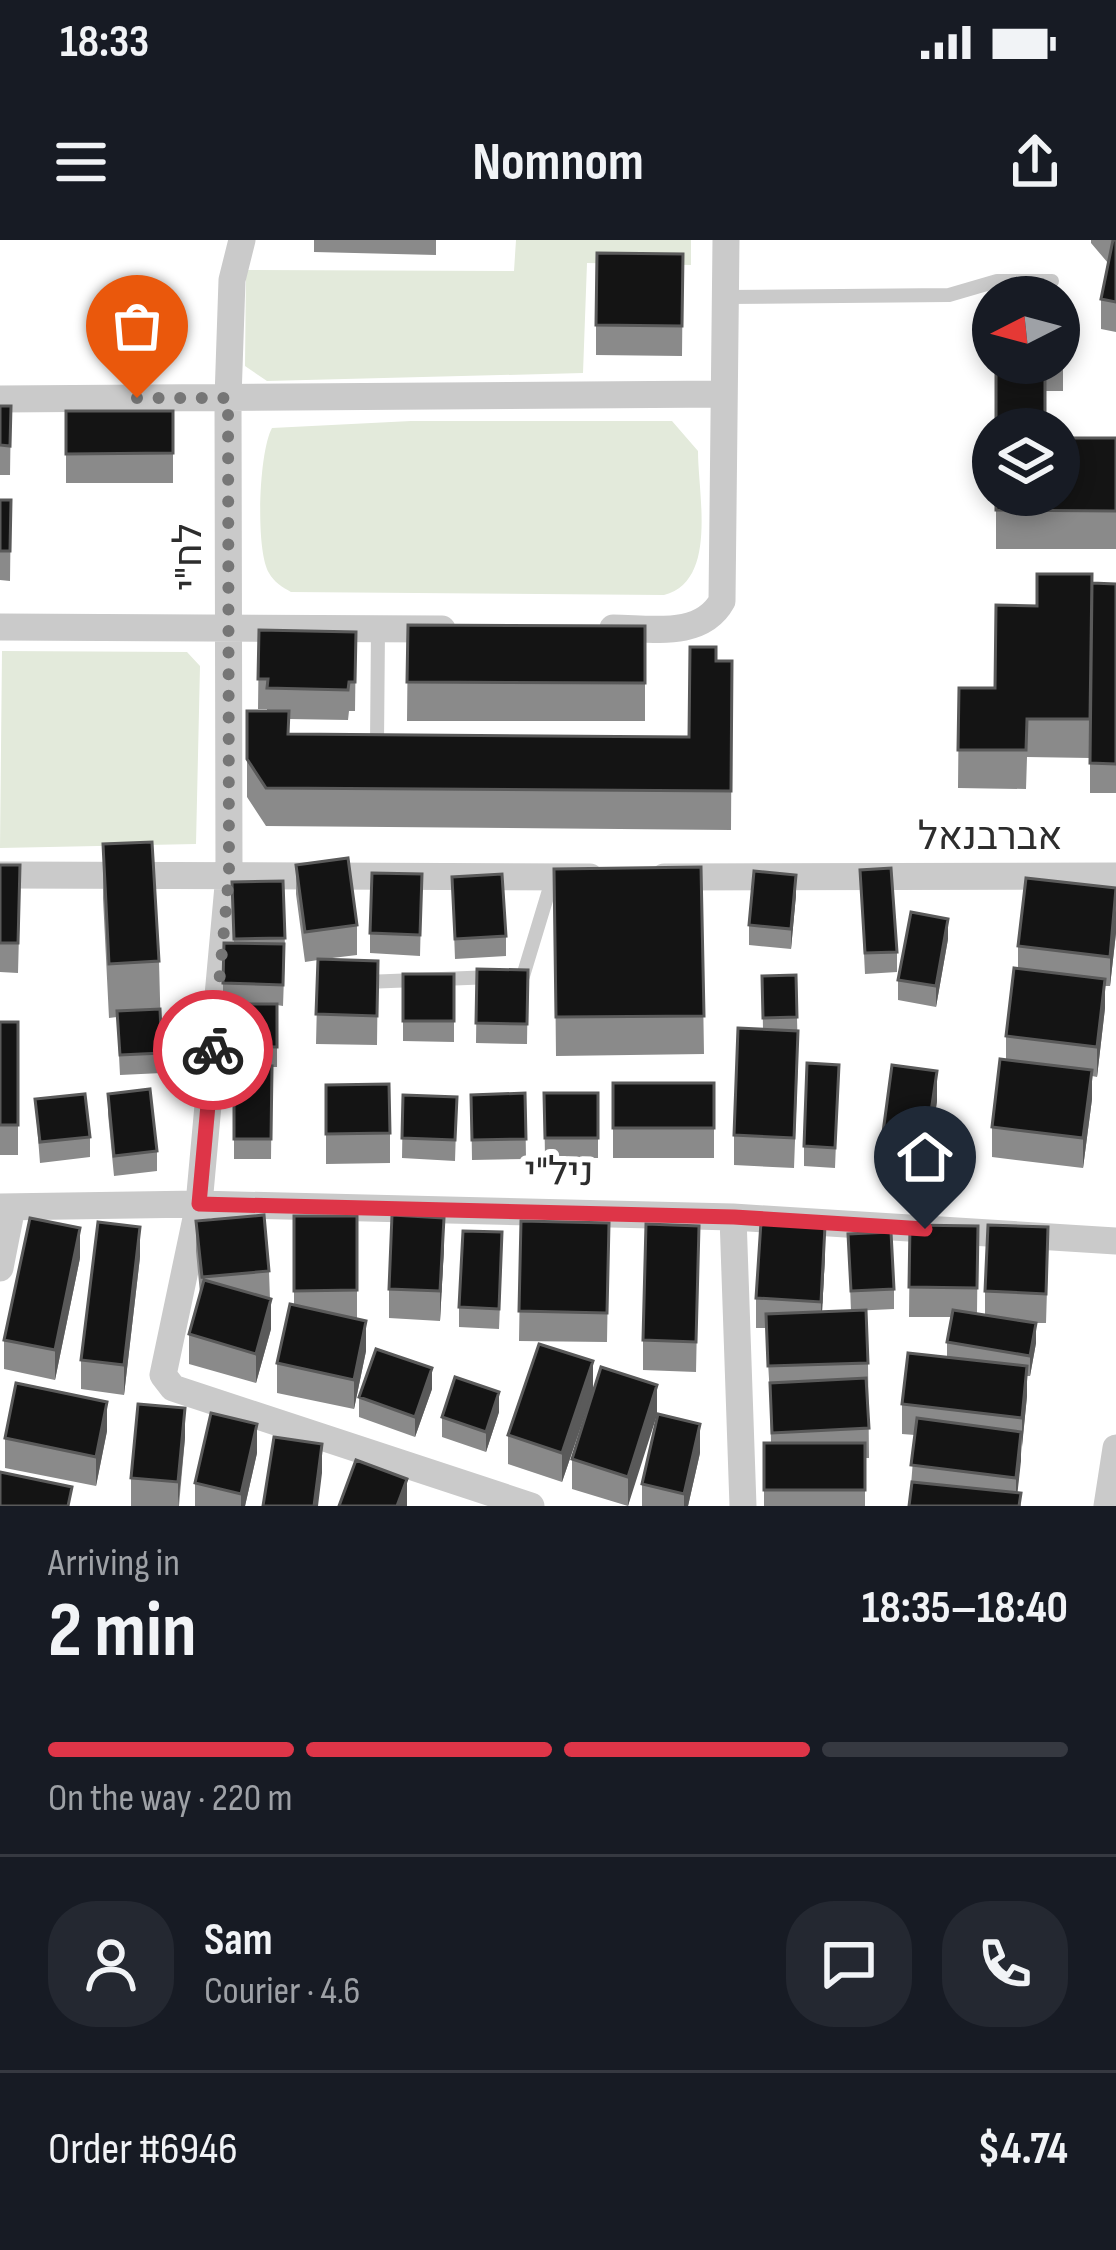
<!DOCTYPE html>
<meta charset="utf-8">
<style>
:root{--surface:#171b24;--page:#242831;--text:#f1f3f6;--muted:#9ea1a6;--line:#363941;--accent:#de3548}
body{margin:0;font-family:"Sofia Sans Condensed",Heebo,sans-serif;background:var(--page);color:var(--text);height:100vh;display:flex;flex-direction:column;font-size:45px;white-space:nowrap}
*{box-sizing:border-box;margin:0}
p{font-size:39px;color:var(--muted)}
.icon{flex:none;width:66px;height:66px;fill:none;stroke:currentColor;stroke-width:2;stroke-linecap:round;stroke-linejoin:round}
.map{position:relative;height:1266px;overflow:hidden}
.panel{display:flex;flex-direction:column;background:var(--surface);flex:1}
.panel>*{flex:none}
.needle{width:78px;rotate:264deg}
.fabs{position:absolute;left:972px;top:36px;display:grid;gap:24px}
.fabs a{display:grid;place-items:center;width:108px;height:108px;border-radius:50%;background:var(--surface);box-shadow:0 6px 18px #0003;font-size:60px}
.pin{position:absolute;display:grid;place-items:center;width:102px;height:102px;color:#fff;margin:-123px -51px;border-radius:50% 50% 50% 0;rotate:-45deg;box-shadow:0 0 12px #0007}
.pin .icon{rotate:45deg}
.courier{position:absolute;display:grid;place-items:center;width:120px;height:120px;margin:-60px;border:9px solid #de3548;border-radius:50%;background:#fff;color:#222;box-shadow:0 3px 15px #0007}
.overview em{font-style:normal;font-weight:700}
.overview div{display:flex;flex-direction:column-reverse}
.overview{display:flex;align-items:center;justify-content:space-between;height:204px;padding:0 48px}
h1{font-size:78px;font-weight:700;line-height:90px}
.bar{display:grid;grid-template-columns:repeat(4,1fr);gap:18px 12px;align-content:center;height:144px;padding:0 48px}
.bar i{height:15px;border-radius:9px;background:var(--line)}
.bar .current{background:var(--accent)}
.bar p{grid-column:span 4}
.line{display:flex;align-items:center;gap:30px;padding:0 48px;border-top:3px solid var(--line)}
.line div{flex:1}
.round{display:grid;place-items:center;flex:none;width:126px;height:126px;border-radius:48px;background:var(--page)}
.status{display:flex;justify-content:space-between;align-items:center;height:84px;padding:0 60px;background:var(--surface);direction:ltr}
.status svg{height:33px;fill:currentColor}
header{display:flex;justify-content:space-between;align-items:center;height:156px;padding:0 48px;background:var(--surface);font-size:54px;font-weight:700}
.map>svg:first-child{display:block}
.green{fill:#e3eadb}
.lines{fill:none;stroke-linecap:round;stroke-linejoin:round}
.lane{stroke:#cacaca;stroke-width:14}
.street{stroke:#cacaca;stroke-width:27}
.wall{fill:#8a8a8a}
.shaded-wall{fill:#5a5a5a}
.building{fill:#141414;stroke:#5a5a5a;stroke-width:3}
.done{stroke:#767676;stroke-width:12;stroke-dasharray:0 21.6}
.route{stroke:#de3548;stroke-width:15}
.labels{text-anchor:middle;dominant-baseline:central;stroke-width:12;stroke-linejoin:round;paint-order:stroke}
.street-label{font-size:39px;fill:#2d2d2d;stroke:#fff}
</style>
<div class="status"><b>18:33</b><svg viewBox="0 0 49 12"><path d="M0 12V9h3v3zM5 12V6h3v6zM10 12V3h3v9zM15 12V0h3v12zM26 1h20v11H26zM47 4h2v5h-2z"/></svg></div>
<header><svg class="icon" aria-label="menu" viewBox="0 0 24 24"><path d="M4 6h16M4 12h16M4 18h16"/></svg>Nomnom<svg class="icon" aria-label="share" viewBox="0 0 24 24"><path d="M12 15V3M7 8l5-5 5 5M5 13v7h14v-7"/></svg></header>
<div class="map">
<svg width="1116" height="1266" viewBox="0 0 1116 1266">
<rect width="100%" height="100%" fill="#fff"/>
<path class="green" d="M516,0H691V25L587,23L583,133L267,141L245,126L246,30L514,31Z
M411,181H672L698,211C698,255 718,341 664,355L291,352C282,347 274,342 269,333C255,310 259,211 272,188Z
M2,411L187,412L200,426L196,604L0,608Z"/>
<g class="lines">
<path class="lane" d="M725,57L949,55L997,41H1052
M377,502L378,389
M515,737L523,736L553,637
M365,742L493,737"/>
<path class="street" d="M242,0L232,40L228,158L229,635L199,964L163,1135L173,1148L531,1266
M0,159L724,154
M0,387L442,389
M613,388C650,388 701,399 722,361L726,0
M0,635L590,637
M664,637L1116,636
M0,967L199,964L733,977L1116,1001
M733,977L743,1266
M0,1028L12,967
M1107,1266L1116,1208"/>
</g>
<path class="wall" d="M314,0H436V15L314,12Z
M1091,0H1116V92L1101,89V59L1108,23L1091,3Z
M683,14L682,116L596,115V85Z
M1059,87H1063V151H1045L996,123H1059Z
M0,166H11L10,235H0Z
M66,171H173V243H66Z
M1116,198V309H996V255Z
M0,260H11L10,341L0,340Z
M1092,343L1116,344V553H1090V518L1027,517L1026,549L958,548L959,448H995L1037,366Z
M408,385L645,386V481H407Z
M259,390L356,392L355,471H349L348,480L289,479V494L689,497L716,421H732L731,590L266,586L247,557V471H267V469H258Z
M103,604L159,721L162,833L120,835L117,777L109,778L103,658Z
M0,625L20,655L18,733L0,732Z
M296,625L357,685V715L324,719L378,721L377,805L316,804L318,720L305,722L296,654Z
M701,627L704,814L556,816L554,629Z
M860,630L897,712V732L865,734Z
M422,634L420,716L370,713V693Z
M452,637L506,696V716L455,719Z
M283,641L285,708L283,766L277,765V827H272L271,919H234V826H225V764H223V743L234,703L232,642Z
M1116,648V693L1110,746H1105V768L1097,837L1092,836V859L1083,928L992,917V887L1006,819V796L1018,729V706Z
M796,655L791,709L749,705V685Z
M948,699L936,767L898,760V740Z
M477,729L528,730L527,804L476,803Z
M403,734H454V802L403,801Z
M796,735L798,820L794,928L734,925V895L763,789L762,736Z
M0,782H18V915H0Z
M839,825L835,928L804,926V906Z
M613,843H714V918H613Z
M326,845L390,893V923L326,924Z
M525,853L526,919L472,920L471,855Z
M544,853H598V918H545Z
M108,854L157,911V931L114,936L108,874Z
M403,855L457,857L455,921L402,918Z
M35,859L90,897V917L40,923Z
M937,861L926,935L882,929V900Z
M294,976H357V1079L366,1111L354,1169L277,1153V1123L294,1065Z
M196,981L269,1031L271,1089L256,1143L189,1124V1094L200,1053L196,1011Z
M521,981L609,983L607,1102L519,1101Z
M910,985L978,986L977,1073L985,1075V1051L1048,1017L1046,1083H1036V1103L1030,1136H1027V1156L1017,1253L1021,1266L911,1245L915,1195L902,1194V1164L947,1118V1102L951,1077H909Z
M699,986L696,1132L643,1130V1100Z
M848,994L894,1049V1069L851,1071Z
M444,1008L440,1081L389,1078V1049Z
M502,1013L499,1089L459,1087V1067Z
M825,1016L822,1072L868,1123L869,1218H865V1266H764V1203H771L770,1156L766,1088H756V1058Z
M140,1017L124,1155L81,1149V1120Z
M80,1018L55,1140L4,1129V1100Z
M657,1145L628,1266L572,1249V1219Z
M432,1149L415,1197L359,1177V1157Z
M593,1151L562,1242L508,1224V1195Z
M499,1172L486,1212L442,1197V1177Z
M107,1191L96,1246L5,1228V1198Z
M185,1198L179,1266H131V1238Z
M257,1213L245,1266H195V1243Z
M700,1213L688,1266H642V1244Z"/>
<path class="shaded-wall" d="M796,635V655L791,709V689Z
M1116,664V693L1110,746V717Z
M948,679V699L936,767V746Z
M1105,739V768L1097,837V807Z
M1092,830V859L1083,928V898Z
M937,831V861L926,935V906Z
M444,978V1008L440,1081V1051Z
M825,986V1016L821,1092V1062Z
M140,987V1017L124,1155V1125Z
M80,988V1018L55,1140V1110Z
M271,1059V1089L256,1143V1114Z
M366,1081V1111L354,1169V1140Z
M1036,1083V1103L1030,1136V1116Z
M593,1121V1151L562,1242V1213Z
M1027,1126V1156L1022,1207V1178Z
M432,1128V1149L415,1197V1177Z
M657,1145V1175L628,1266V1237Z
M499,1152V1172L486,1212V1192Z
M107,1162V1191L96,1246V1217Z
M185,1168V1198L178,1266V1242Z
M257,1184V1213L245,1266H241V1254Z
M700,1184V1213L688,1266H684V1254Z
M1021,1192V1221L1016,1266V1238Z
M322,1204V1233L318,1266H314Z
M407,1239V1266H397Z"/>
<path class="building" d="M1113,0H1116V62L1101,59Z
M597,13L683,14L682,86L596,85Z
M1059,87H1063V112H1059Z
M996,123H1045V189H996Z
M0,166H11L10,206L0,205Z
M66,171H173V213L66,214Z
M1059,198H1116V271L996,270V255H1059Z
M0,260H11L10,311H0Z
M1037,334H1092L1090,479H1027L1026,510H958L959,448H995L996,365L1037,366Z
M1092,343L1116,344V524L1090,523Z
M408,385L645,386V443L407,442Z
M259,390L356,392L355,442H349L348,450L267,448L268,439H258Z
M690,407H716V421H732L731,551L266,548L247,519V471H289L288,494L689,497Z
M152,602L159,721L109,724L103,604Z
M348,618L357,685L305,692L296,625Z
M0,625H20L18,703H0Z
M701,627L704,776L556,777L554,629Z
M891,628L897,712L865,713L860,630Z
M754,631L796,635L791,689L749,685Z
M372,633L422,634L420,695L370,693Z
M502,634L506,696L455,699L452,637Z
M1026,638L1116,648L1110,717L1018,706Z
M283,641L285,698L234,699L232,642Z
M911,672L948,679L936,746L898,740Z
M224,703L284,704L283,745L223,743Z
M318,719L378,721L377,776L316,774Z
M1014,728L1105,739L1097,807L1006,796Z
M477,729L528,730L527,784L476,783Z
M403,734H454V781H403Z
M796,735L797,777L763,778L762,736Z
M225,764H277V807L225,806Z
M160,769L162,813L120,815L117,771Z
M0,782H18V885H0Z
M738,788L798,791L794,898L734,895Z
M1000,819L1092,830L1083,898L992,887Z
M807,823L839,825L835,908L804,906Z
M234,825L272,826L271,899H234Z
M892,825L937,831L926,906L882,900Z
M613,843H714V888H613Z
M389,844L390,893L326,894V845Z
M150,849L157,911L114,916L108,854Z
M525,853L526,899L472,900L471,855Z
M544,853H598V898H545Z
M85,854L90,897L40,902L35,859Z
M403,855L457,857L455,900L402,898Z
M264,975L269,1031L202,1037L196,981Z
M392,975L444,978L440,1051L389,1049Z
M294,976H357V1050L294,1051Z
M30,978L80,988L55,1110L4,1100Z
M521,981L609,983L607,1073L519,1071Z
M98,982L140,987L124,1125L81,1120Z
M761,982L825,986L821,1062L756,1058Z
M646,984L699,986L696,1102L643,1100Z
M910,985L978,986L977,1048L909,1047Z
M988,985L1048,987L1046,1054L985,1051Z
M463,991L502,992L499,1069L459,1067Z
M891,992L894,1049L851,1051L848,994Z
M204,1040L271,1059L256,1114L189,1094Z
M290,1064L366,1081L354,1140L277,1123Z
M866,1070L868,1123L768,1126L766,1074Z
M953,1070L1036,1083L1030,1116L947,1102Z
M539,1104L593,1121L562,1213L508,1195Z
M376,1109L432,1128L415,1177L359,1157Z
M908,1113L1027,1126L1022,1178L902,1164Z
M601,1127L657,1145L628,1237L572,1219Z
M455,1137L499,1152L486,1192L442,1177Z
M866,1138L869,1188L772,1193L770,1143Z
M16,1143L107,1162L96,1217L5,1198Z
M138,1164L185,1168L178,1242L131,1238Z
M211,1173L257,1184L241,1254L195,1243Z
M658,1174L700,1184L684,1254L642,1244Z
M917,1178L1021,1192L1016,1238L911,1225Z
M274,1197L322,1204L314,1266H263Z
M764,1203H865V1250H764Z
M356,1220L407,1239L397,1266H339Z
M0,1232L72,1247L68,1266H0Z
M912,1242L1021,1253L1019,1266H909Z"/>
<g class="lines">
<path class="done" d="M137,158H228L229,635L213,810"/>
<path class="route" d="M213,810L199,964L734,977L925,989"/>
</g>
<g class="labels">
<g class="street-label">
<text transform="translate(189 317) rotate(-90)">לח"י</text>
<text x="990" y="597">אברבנאל</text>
<text transform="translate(559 933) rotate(1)">ניל"י</text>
</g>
</g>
</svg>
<div class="fabs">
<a><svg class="needle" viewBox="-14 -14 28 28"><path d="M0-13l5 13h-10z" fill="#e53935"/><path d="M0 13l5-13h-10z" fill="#9ea1a6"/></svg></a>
<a><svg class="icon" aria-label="layers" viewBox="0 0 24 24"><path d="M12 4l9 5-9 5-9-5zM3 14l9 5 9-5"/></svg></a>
</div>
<div class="pin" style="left:137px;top:158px;background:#ea580c"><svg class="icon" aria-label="bag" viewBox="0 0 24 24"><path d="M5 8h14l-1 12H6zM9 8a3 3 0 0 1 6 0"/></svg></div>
<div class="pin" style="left:925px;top:989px;background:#1f2937"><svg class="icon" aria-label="home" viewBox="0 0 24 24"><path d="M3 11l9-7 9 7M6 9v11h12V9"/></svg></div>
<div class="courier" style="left:213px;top:810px"><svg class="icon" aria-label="bike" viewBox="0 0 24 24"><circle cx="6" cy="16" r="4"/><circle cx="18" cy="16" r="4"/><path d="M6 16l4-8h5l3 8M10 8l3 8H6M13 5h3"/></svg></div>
</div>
<section class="panel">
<div class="overview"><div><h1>2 min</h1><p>Arriving in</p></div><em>18:35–18:40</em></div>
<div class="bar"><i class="current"></i><i class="current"></i><i class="current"></i><i></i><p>On the way · 220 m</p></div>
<div class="line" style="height:216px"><a class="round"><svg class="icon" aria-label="person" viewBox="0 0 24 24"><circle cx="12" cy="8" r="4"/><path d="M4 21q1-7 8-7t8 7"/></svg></a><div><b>Sam</b><p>Courier · 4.6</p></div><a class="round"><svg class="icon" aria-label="chat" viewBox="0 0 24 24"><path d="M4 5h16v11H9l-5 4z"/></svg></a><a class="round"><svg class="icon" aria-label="phone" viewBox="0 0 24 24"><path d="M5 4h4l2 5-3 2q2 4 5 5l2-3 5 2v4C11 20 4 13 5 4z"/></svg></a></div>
<div class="line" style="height:156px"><div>Order #6946</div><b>$4.74</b></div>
</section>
